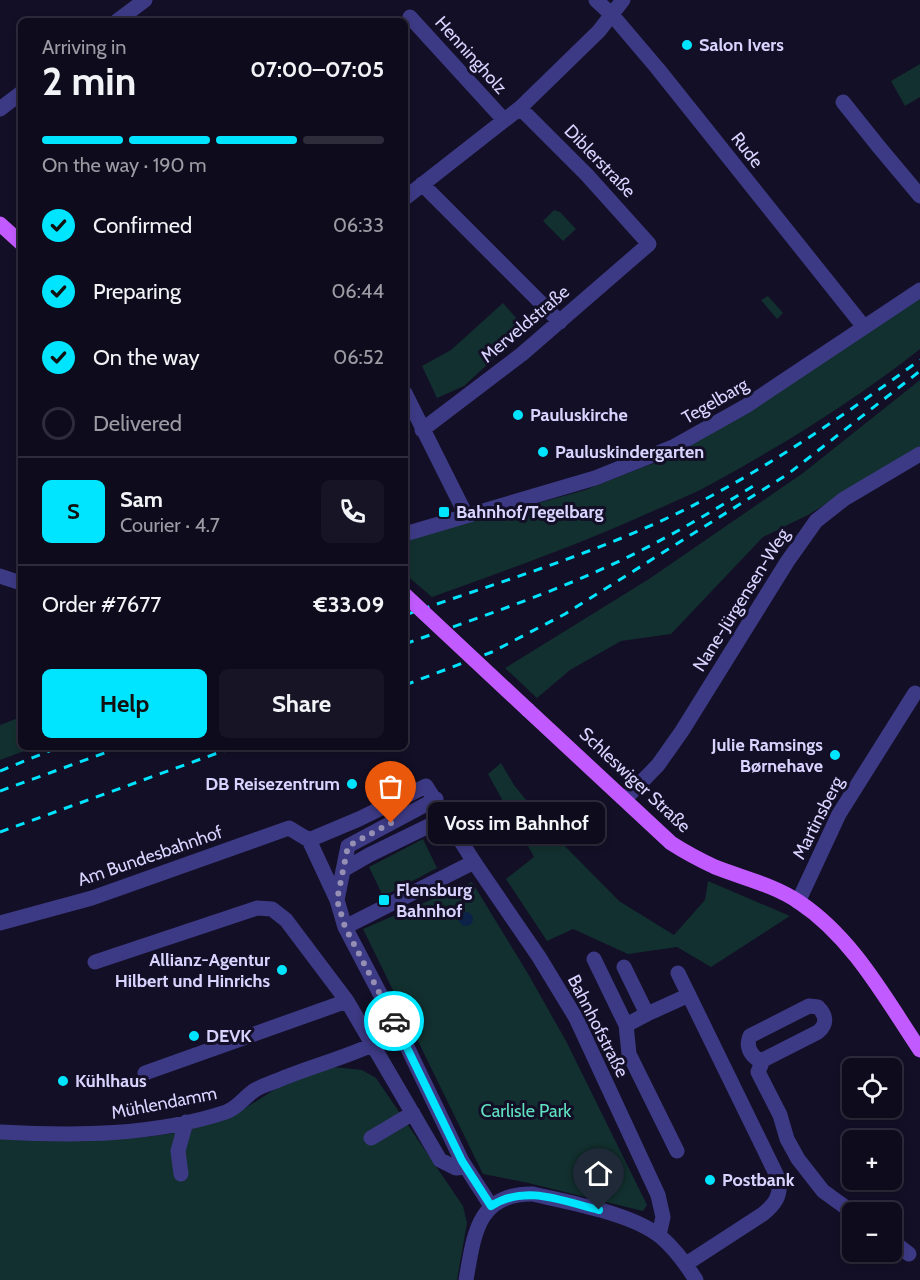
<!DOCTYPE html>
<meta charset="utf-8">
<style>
:root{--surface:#0e0b1c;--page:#171425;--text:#f1f3f6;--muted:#9b9ba3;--line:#2e2b3b;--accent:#00e5ff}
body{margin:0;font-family:Cabin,sans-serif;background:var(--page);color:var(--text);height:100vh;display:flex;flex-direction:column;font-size:22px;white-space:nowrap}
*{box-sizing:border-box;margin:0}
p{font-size:20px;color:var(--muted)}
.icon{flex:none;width:33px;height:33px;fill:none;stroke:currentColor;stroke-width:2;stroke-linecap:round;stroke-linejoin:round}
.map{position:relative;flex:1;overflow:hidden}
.side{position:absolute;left:18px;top:18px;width:390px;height:732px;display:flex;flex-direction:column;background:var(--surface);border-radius:9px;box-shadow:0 3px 9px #0003,0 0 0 2px var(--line)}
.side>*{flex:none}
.buttons{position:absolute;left:842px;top:1058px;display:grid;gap:12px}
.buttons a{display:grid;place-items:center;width:60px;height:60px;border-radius:9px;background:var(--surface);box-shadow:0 3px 9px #0003,0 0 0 2px var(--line);font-size:30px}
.pin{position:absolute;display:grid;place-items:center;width:51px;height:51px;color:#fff;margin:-62px -26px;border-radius:50% 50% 50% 0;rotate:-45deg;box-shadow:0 0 6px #0007}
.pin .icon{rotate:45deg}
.courier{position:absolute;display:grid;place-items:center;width:60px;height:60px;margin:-30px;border:4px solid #00e5ff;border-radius:50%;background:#fff;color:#222;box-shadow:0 2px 8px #0007}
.bubble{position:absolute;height:42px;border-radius:9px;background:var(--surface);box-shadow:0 3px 9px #0003,0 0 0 2px var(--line);font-size:20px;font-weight:700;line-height:42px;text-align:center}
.summary em{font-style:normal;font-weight:700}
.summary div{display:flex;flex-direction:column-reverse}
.summary{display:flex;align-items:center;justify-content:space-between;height:102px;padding:0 24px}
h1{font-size:39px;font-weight:700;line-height:45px}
.bar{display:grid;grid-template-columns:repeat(4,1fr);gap:9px 6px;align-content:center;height:72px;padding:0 24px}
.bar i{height:8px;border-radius:4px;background:var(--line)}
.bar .current{background:var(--accent)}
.bar p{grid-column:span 4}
.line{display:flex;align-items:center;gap:15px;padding:0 24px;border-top:2px solid var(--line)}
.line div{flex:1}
.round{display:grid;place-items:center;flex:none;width:63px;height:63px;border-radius:9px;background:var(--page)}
ol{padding:0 24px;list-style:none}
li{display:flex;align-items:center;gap:18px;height:66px}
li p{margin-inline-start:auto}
li .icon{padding:6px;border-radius:50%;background:var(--accent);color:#111;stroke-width:4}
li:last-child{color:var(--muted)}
li i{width:33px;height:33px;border:3px solid var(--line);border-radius:50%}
.cta{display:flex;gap:12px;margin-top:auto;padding:12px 24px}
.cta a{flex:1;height:69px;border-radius:9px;background:var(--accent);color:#111;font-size:24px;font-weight:700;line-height:69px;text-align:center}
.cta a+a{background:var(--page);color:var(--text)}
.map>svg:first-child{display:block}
.green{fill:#12302f}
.water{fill:#0c2248}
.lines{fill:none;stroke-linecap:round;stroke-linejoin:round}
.minor{stroke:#3d3a85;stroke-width:15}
.major{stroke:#c25bff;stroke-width:15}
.rail{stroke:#00e5ff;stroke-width:3;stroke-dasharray:9 8;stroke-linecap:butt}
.major-bridge{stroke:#c25bff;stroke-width:15}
.done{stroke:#948fb3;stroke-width:6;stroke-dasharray:0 10.8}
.route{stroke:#00e5ff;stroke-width:8}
.poi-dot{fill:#00e5ff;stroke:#130f26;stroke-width:2}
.labels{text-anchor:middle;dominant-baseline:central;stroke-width:6;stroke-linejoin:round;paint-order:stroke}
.poi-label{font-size:18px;font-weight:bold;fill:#d9d4ff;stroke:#130f26;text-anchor:start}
.street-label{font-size:18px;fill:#d9d4ff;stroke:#130f26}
.park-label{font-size:18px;fill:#5fe0c0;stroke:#130f26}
</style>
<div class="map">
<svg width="920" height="1280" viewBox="0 0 920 1280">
<rect width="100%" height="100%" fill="#130f26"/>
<path class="green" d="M920,64V97L905,106L891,81Z
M554,210L560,212L576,229L563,241L543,221Z
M768,296L783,313L777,319L761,300Z
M920,298V349C853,402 778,448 702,489C686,497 669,504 653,511C581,544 507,570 432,597L405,574V542L413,538L585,490L659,461L734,421Z
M503,303L526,329L464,386L437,398L422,366L451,350Z
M920,380V446L808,515L763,537L671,634L621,641L570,670L537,698L505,668L649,579L803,473Z
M21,717V747H35L0,760V725Z
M501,763L514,785L557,838L619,901L674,935L705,900L708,881L790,916L711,967L677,947L628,954L573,929L547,941L506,879L534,857L488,774Z
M423,839L437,868L386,895L382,894L369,867Z
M472,882L527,972L566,1041L647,1205L643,1211L524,1182L483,1174L363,929Z
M333,1067L362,1070L376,1078L463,1206L467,1223L457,1280H0V1136C76,1140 158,1147 230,1116C249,1108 266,1093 285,1084C300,1077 317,1073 333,1067Z"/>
<path class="water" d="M459 919a7 7 0 1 1 14 0a7 7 0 1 1-14 0Z"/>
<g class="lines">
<path class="minor" d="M596,0L613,16L658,69L864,327
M410,17L504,120
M117,21L145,0
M843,102L879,147L920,196
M0,109L21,93
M422,184L560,322
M405,198L520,108L599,31L623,0
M405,393L466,515
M422,430L522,354L649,244L587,175L520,108
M405,534L595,478L673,447L746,406L920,290
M0,576L21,583
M625,799L658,765L682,731L787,562L816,521L844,499L920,454
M309,840L359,819L426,786L474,862L539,957L576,1018L658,1195L663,1217L659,1235
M309,840L337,900L345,927L399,1030L462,1161L491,1206
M343,870L369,855L447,817
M337,900L348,846L436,799
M798,902L839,814L915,693
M0,923L92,898L289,828L309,840
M345,927L474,862
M594,959L626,1025L647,1014
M95,962L257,908L272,909L286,920L347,1001L440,1160L456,1168L466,1167
M624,967L647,1014L689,995
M678,973L779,1180C781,1196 775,1204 763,1214L686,1264
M626,1025L629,1054L677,1151
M763,1060L757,1059C749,1053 746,1045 750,1036L809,1006L818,1007C827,1016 827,1024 818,1032L763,1060L758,1072L780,1115L787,1139L798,1159L823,1191L852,1212
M145,1073L347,1001
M0,1132C76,1136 153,1136 226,1112C238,1108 245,1096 255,1090C261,1086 269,1084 276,1081C308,1067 342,1059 374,1044
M371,1138L413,1113
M181,1174L178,1151L186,1122
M891,1240L909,1254
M466,1280C474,1235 477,1193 533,1194C570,1203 632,1213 661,1237C675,1249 686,1264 696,1280"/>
<path class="major" d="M0,224L21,243
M528,710L671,843C685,852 700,860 715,867C743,878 774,885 799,902C853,938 885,998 920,1050"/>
<path class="rail" d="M405,615C499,582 601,552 690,507C771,466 847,413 920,360
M405,644C474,619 544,596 611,565C661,542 708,514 755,485
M405,685L492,652L565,614L788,474L920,371
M0,771L59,747
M0,791L121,747
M0,832L234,747"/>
<path class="major-bridge" d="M405,595L528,710"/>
</g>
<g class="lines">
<path class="done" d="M391,823L348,846L337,900L345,927L394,1021"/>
<path class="route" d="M394,1021L462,1161L491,1206C526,1184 562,1201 599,1210"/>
</g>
<g class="poi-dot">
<circle cx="687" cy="45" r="6"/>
<circle cx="518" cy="415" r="6"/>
<circle cx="543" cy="452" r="6"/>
<rect x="438" y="506" width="12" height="12" rx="3"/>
<circle cx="835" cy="755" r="6"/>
<circle cx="352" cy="784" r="6"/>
<rect x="378" y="894" width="12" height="12" rx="3"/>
<circle cx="282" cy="970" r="6"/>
<circle cx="194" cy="1036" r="6"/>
<circle cx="63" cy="1081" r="6"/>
<circle cx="710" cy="1180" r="6"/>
</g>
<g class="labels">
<g class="poi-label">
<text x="699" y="45">Salon Ivers</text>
<text x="530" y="415">Pauluskirche</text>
<text x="555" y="452">Pauluskindergarten</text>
<text x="456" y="512">Bahnhof/Tegelbarg</text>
<text x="823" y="745" text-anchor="end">Julie Ramsings<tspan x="823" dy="21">Børnehave</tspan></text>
<text x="340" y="784" text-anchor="end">DB Reisezentrum</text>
<text x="396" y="890">Flensburg<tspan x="396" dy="21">Bahnhof</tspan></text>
<text x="270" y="960" text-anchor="end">Allianz-Agentur<tspan x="270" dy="21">Hilbert und Hinrichs</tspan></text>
<text x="206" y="1036">DEVK</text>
<text x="75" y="1081">Kühlhaus</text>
<text x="722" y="1180">Postbank</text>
</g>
<g class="street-label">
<text transform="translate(471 55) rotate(48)">Henningholz</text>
<text transform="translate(747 150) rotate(52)">Rude</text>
<text transform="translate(600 161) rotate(46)">Diblerstraße</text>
<text transform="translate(525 324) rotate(-40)">Merveldstraße</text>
<text transform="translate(715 401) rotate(-30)">Tegelbarg</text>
<text transform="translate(741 600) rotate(-58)">Nane-Jürgensen-Weg</text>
<text transform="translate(635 780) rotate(43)">Schleswiger Straße</text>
<text transform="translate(818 818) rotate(-63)">Martinsberg</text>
<text transform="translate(150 856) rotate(-19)">Am Bundesbahnhof</text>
<text transform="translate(598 1026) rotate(63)">Bahnhofstraße</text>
<text transform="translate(164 1103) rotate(-11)">Mühlendamm</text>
</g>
<g class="park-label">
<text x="526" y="1111">Carlisle Park</text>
</g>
</g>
</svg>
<div class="buttons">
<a><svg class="icon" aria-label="locate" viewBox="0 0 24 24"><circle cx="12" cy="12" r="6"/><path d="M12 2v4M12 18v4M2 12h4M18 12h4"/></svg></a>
<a>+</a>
<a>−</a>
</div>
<div class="pin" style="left:391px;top:823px;background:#ea580c"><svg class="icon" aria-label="bag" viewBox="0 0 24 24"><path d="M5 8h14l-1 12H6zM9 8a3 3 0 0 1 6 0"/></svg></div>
<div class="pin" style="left:599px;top:1210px;background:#1f2937"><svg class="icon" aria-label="home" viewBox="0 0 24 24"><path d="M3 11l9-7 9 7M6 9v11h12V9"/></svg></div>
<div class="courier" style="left:394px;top:1021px"><svg class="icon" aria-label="car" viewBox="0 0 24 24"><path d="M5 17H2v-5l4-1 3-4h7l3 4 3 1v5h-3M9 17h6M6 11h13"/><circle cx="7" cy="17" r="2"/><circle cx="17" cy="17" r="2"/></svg></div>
<div class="bubble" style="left:428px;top:802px;width:177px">Voss im Bahnhof</div>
<section class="side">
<div class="summary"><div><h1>2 min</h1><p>Arriving in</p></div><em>07:00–07:05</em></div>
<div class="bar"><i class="current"></i><i class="current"></i><i class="current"></i><i></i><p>On the way · 190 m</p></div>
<ol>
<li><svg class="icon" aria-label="check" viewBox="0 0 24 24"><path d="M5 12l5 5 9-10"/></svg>Confirmed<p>06:33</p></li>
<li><svg class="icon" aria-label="check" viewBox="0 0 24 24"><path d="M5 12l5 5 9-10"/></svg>Preparing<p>06:44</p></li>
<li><svg class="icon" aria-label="check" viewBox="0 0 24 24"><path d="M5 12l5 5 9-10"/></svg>On the way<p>06:52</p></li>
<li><i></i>Delivered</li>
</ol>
<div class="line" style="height:108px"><b class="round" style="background:var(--accent);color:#111">S</b><div><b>Sam</b><p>Courier · 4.7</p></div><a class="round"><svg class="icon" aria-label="phone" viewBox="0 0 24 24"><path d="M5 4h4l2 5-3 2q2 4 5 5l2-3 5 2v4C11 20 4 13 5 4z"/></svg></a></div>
<div class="line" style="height:78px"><div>Order #7677</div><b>€33.09</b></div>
<div class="cta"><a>Help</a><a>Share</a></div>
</section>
</div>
